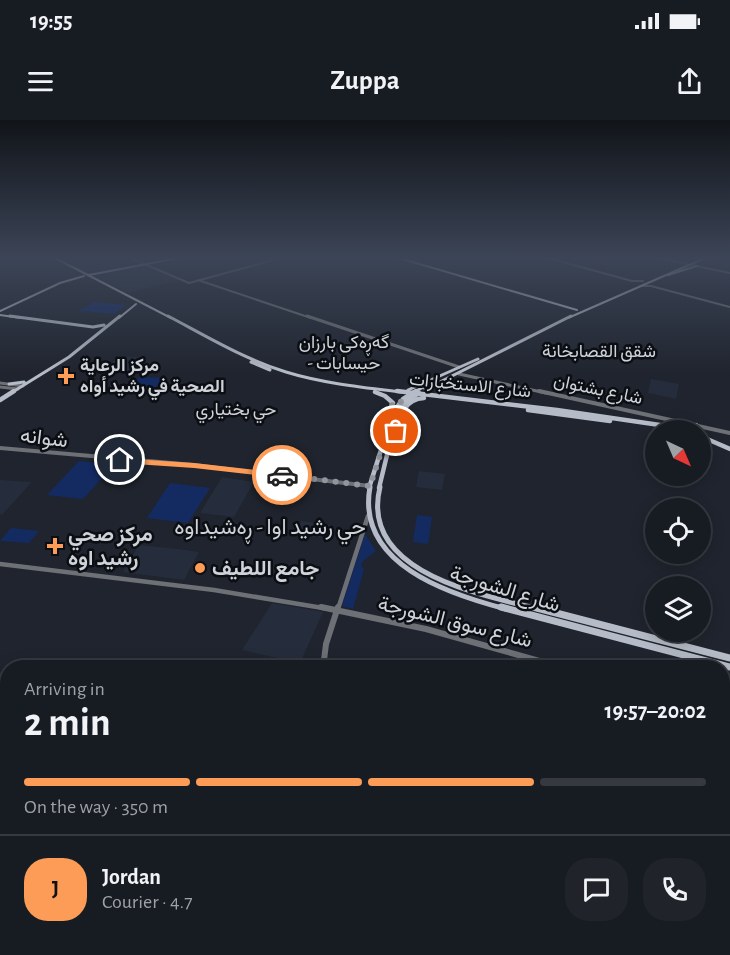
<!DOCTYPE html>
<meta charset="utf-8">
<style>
:root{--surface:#171b22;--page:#20242a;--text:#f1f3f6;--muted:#9ea1a5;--line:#363940;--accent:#fd9c57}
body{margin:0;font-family:"Alegreya Sans",Vazirmatn,sans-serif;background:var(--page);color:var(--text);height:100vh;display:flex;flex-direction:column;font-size:22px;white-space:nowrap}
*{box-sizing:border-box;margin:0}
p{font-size:20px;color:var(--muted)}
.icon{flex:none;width:33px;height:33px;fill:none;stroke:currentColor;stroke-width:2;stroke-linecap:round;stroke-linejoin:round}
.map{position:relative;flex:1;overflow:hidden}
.panel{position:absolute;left:0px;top:540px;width:730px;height:296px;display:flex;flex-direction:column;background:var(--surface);border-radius:24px 24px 0 0;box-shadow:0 3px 15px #0003,0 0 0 2px var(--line)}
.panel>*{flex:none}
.needle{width:39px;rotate:136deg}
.tools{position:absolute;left:645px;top:300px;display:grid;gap:12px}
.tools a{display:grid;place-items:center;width:66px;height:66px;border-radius:50%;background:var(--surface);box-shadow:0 3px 15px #0003,0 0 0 2px var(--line);font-size:30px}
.pin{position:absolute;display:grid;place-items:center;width:51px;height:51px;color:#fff;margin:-26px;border:3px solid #fff;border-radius:50%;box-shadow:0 2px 6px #0007}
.courier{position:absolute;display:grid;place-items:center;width:60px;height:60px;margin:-30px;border:4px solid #fd9c57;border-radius:50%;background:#fff;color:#222;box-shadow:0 2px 8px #0007}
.summary em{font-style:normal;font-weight:700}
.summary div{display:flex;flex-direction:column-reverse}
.summary{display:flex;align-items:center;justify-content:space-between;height:102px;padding:0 24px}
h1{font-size:39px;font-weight:700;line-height:45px}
.bar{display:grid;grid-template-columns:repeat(4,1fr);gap:9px 6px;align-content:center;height:72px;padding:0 24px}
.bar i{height:8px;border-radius:4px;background:var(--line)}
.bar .selected{background:var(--accent)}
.bar p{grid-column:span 4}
.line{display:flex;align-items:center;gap:15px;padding:0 24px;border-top:2px solid var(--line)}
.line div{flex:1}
.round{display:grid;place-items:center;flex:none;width:63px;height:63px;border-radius:24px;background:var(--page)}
.status{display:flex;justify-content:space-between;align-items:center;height:42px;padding:0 30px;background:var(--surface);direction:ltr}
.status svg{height:16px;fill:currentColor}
header{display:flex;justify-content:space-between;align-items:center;height:78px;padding:0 24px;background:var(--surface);font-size:27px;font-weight:700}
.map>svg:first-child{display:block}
.built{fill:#252d3c}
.green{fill:#142b62}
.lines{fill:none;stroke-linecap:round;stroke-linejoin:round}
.minor-far5{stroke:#6d7075;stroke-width:2}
.minor-far4{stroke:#6d7075;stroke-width:3}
.minor-far3{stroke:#6d7075;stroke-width:4}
.minor-far2{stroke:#6d7075;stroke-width:4.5}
.minor-far1{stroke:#6d7075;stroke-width:6}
.minor{stroke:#6d7075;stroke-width:8}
.major-far5{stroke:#b6bcc7;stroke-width:2}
.major-far4{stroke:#b6bcc7;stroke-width:3}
.major-far3{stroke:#b6bcc7;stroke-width:4.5}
.major-far2{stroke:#b6bcc7;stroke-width:5}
.major-far1{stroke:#b6bcc7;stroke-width:7}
.major{stroke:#b6bcc7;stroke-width:8}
.major-bridge-far2{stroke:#b6bcc7;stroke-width:2}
.major-bridge-far1{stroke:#b6bcc7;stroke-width:3}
.major-bridge{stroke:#b6bcc7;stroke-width:4.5}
.route{fill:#fd9c57}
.done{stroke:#91959d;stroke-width:6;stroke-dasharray:0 10.8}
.poi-dot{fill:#fd9c57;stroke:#0b0e12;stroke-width:2}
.labels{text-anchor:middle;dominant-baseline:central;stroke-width:5;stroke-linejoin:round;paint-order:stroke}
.far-neighbourhood-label{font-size:18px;fill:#cfd2d9;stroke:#0b0e12}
.far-poi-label{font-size:18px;font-weight:bold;fill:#cfd2d9;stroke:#0b0e12;text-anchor:start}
.far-street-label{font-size:18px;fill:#cfd2d9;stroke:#0b0e12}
.street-label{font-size:21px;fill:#cfd2d9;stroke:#0b0e12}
.poi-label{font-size:21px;font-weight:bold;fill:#cfd2d9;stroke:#0b0e12;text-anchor:start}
.neighbourhood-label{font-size:22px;fill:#cfd2d9;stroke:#0b0e12}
</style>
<div class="status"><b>19:55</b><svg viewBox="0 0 49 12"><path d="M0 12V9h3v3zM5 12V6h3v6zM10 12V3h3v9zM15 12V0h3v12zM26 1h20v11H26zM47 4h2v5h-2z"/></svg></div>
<header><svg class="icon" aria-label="menu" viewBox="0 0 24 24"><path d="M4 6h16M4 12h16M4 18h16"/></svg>Zuppa<svg class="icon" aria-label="share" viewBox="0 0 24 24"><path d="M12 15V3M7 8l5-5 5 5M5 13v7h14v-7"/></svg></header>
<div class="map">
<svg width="730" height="835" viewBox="0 0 730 835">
<rect width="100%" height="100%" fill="#1f242e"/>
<path class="built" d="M115,138H127L138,143L89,154L75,147Z
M142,144L179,160L127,173L93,155Z
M119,236L146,238L132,253L104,251Z
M651,259L679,264L676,279L648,273Z
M419,351L445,354L442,370L416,367Z
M222,357L254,362L234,397L200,393Z
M0,360L32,362L2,395L0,394Z
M301,401L331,405L326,418L295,415Z
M139,425L178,429L199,432L184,460L123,452Z
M272,483L323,492L300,543L242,530Z"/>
<path class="green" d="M94,182L126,185L115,194L78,191Z
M139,257L163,258L150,274L124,273Z
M79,341L114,345L83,379L47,375Z
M170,363L210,368L188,403L147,398Z
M417,395L432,397L428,424L413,422Z
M11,408L39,411L29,423L0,421Z
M365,414L376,431L363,441L361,446L364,449L353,489L342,486Z"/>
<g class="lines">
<path class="minor-far5" d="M130,138L189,163L281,138
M548,138L632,161H643
M658,138L730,153
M198,160L311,198
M640,166H651L730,187"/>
<path class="minor-far4" d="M307,196L459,247
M459,254L546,273
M0,263L23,266
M0,267L18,269"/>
<path class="minor-far3" d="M539,271L730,313
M0,328L194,345L370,366"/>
<path class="minor-far2" d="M0,444L214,470L329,489
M338,489L368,396"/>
<path class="minor-far1" d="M321,487L426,509L564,548
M323,548L326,524L338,487
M723,593L730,595"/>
<path class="minor" d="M723,681H730
M723,693H730"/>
<path class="major-far5" d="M55,138L171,198
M399,138L577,190
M89,155L178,138
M668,155L697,146
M0,191L60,163L84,156
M0,195L21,198
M119,198L136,184
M568,198L689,145"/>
<path class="major-far4" d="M10,196L93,207L104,205
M168,196C206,216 244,239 286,252C325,264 369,268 409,273
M251,242L270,250
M9,264L24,262
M434,265L571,196
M420,266L426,269L433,268
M408,270L478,239
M375,272L377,273
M11,273L69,237L120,196"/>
<path class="major-far3" d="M397,271L557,290L694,310L696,305
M375,272L385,276L393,283L383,315
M0,280L14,271
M528,290L610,301
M396,311C400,295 405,279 424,278
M700,316L730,329
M369,368L393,292
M379,368L397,294"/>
<path class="major-far2" d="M370,367C356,444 448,474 506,489
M380,367C359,452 479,474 538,489"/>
<path class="major-far1" d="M501,487L730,547
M533,487L730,538"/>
<path class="major" d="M0,736L8,738
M0,748L8,750
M364,828L397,835
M442,828L475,835"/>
<path class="major-bridge-far2" d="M689,145L706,138"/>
<path class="major-bridge-far1" d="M413,273L430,263"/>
<path class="major-bridge" d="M393,292L403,279L416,271
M397,294L404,283L419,273"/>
</g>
<linearGradient id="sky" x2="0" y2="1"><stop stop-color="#111419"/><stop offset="0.54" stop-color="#3c4557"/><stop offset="1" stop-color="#3c4557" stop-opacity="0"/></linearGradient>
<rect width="730" height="255" fill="url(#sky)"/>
<path class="route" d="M117,338L194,343L282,353L286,355L282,358L194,348L120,343L117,342Z"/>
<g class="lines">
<path class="done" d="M282,355L370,366L382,329L388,294L393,283L400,281L405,285L396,311"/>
</g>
<g class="poi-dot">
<path d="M63 247h6v6h6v6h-6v6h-6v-6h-6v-6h6z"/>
<path d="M52 417h6v6h6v6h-6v6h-6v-6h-6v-6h6z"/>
<circle cx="200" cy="448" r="6"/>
</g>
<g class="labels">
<g class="far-neighbourhood-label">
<text x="344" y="223">گەڕەکی بارزان<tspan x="344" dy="21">- حیسابات</tspan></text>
<text x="599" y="232">شقق القصابخانة</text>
<text x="236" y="290">حي بختياري</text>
</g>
<g class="far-poi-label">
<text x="80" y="246">مركز الرعاية<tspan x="80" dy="21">الصحية في رشيد أواه</tspan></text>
</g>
<g class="far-street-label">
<text transform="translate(470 266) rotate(6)">شارع الاستخبارات</text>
<text transform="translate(598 270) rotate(12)">شارع بشتوان</text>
</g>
<g class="street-label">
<text transform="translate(44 318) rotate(7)">شوانە</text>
<text transform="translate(505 469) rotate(17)">شارع الشورجة</text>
<text transform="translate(455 502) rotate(14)">شارع سوق الشورجة</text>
</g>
<g class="poi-label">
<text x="68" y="414">مركز صحي<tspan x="68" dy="24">رشيد اوه</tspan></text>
<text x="212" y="448">جامع اللطيف</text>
</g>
<g class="neighbourhood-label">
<text x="270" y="407">حي رشيد اوا - ڕەشیداوە</text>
</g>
</g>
</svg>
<div class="tools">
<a><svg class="needle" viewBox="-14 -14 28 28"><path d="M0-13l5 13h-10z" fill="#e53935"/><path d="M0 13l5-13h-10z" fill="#9ea1a5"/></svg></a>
<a><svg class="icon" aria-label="locate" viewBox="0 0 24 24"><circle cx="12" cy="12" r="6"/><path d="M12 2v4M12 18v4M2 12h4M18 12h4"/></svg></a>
<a><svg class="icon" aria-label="layers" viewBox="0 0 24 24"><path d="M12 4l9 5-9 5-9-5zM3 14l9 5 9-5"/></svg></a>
</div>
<div class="pin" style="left:396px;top:311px;background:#ea580c"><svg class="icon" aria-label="bag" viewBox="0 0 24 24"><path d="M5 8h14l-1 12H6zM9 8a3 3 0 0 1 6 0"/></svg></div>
<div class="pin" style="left:120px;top:340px;background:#1f2937"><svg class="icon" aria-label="home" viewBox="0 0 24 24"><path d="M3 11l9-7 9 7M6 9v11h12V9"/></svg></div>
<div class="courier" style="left:282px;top:355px"><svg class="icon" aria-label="car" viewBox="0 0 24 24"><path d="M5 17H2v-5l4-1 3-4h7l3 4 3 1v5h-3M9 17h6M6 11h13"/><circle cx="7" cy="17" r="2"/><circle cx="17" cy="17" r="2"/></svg></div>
<section class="panel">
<div class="summary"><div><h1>2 min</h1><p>Arriving in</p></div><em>19:57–20:02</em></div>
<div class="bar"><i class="selected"></i><i class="selected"></i><i class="selected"></i><i></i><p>On the way · 350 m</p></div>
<div class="line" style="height:108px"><b class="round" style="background:var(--accent);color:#111">J</b><div><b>Jordan</b><p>Courier · 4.7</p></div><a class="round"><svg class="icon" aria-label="chat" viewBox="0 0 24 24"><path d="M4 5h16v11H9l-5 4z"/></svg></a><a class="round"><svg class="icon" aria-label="phone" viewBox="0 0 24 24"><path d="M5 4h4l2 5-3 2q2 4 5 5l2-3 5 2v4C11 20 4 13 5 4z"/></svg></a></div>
</section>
</div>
